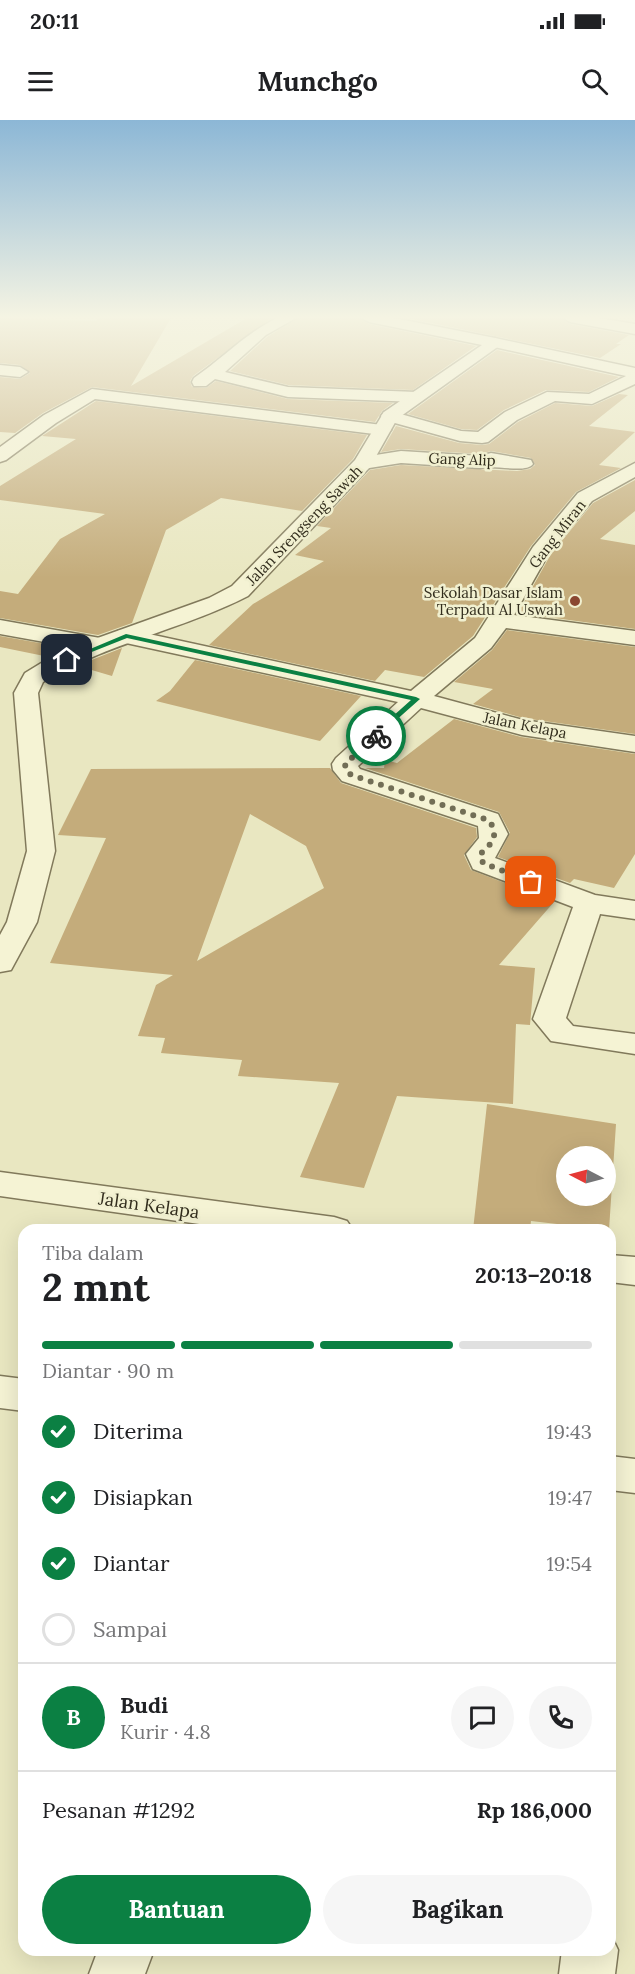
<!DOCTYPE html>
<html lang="id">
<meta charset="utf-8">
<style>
:root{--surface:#fff;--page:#f6f6f6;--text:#202124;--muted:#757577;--line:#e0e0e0;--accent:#0b8043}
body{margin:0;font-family:Lora,serif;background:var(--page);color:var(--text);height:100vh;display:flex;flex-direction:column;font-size:22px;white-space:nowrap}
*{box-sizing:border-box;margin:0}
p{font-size:20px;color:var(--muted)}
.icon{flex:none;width:33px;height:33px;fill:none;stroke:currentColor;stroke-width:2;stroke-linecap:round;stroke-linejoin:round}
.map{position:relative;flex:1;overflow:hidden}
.drawer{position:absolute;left:18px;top:1104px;width:598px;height:732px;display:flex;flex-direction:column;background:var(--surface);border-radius:18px;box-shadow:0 6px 24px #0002}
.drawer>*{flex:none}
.needle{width:39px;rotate:276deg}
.fabs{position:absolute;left:556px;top:1026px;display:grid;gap:12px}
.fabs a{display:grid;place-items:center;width:60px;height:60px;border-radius:50%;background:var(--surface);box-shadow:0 6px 24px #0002;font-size:30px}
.pin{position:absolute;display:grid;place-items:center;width:51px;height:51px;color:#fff;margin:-26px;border-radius:12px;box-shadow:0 3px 9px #0006}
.courier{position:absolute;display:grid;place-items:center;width:60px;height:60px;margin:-30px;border:4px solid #0b8043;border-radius:50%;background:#fff;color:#222;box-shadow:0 2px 8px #0007}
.summary em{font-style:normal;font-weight:700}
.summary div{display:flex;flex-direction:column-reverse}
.summary{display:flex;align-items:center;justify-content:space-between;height:102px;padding:0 24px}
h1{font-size:39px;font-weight:700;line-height:45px}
.bar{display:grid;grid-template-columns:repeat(4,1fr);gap:9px 6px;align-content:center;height:72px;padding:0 24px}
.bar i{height:8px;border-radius:4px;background:var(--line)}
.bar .selected{background:var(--accent)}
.bar p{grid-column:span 4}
.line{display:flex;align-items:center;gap:15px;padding:0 24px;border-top:2px solid var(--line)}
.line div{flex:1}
.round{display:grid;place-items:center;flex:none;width:63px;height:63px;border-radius:32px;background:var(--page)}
ol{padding:0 24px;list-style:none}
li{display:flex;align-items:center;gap:18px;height:66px}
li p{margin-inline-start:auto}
li .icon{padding:6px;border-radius:50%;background:var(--accent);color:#fff;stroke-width:4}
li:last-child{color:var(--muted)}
li i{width:33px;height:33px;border:3px solid var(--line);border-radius:50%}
.button{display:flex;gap:12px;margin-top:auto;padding:12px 24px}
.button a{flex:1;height:69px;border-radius:36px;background:var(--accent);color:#fff;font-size:24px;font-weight:700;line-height:69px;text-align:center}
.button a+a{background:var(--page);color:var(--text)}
.status{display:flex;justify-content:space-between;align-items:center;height:42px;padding:0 30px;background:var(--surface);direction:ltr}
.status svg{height:16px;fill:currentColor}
header{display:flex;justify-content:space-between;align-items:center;height:78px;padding:0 24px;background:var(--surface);font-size:27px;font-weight:700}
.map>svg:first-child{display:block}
.building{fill:#c4ac7b;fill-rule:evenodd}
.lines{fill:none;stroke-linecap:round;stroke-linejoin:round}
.minor-casing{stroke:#81795b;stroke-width:3}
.tertiary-casing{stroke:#81795b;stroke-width:3}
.minor{fill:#f5f3d4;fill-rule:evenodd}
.tertiary{fill:#f5f3d4;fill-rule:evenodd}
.route{fill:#0b8043}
.done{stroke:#726e56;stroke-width:6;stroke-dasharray:0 10.8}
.poi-dot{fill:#8a4730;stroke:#f1f0d0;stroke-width:2}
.labels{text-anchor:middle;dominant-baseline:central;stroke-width:5;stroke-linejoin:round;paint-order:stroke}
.far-street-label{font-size:15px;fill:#322d1d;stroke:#f1f0d0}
.far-poi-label{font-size:15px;fill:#322d1d;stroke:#f1f0d0;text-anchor:end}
.street-label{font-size:18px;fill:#322d1d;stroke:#f1f0d0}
</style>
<div class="status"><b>20:11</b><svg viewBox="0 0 49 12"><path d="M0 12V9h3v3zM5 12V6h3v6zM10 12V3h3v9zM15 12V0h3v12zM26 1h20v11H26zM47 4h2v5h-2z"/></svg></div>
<header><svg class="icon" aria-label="menu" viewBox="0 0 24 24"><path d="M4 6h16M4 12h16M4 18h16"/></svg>Munchgo<svg class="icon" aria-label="search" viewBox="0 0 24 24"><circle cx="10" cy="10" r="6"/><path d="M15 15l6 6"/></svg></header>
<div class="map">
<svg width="635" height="1854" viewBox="0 0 635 1854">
<rect width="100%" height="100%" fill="#e9e7c1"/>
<path class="building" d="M0,198L96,201L99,198H171L131,266L247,198H272L193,256L190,261L192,267L206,268L216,261L288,279L393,283L382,291L375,302L92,267L43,293L15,313L0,312V257L20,259L30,253L20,245L0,243Z
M298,198H360L369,204L476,226L413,270L288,265L230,251L267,217Z
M407,198H561L570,204L629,215L616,224H621L600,238Z
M497,230L619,257L589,272L546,270L504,290L477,310L461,309L408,294Z
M619,274L628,275L589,306L635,312L599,345L621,348L576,372L531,426L473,516L424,557L385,550L375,561L209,525L253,484L324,441L295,435L331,408L317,406L370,350L401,345L517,351L530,349L535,345L531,338L491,331L480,334L401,329L381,332L396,306L459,323L482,325L489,324L518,302L555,283L592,286Z
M96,281L367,315L353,339L302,391L221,378L166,410L132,503L98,515L0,498V471L18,474L60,419L105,394L0,380V366L76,319L42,316Z
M635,360V391L600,419L635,425V509L518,493L551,434L593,383Z
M507,510L635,527V614L523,598L473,584L493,569L454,562L492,530Z
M0,516L68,528L49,537L0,527Z
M122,528L112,556L78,546L94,539Z
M195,540L361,576L320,621L156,581L170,571Z
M454,599L521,617L635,634V734L614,768L574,759L570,763L498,737L510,713L499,692L365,648H384L385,640L397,643Z
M330,648L341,663L476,708L477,717L464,735L471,750L554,782L499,845L535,848L530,905L516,904L513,984L397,976L364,1068L300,1057L339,963L238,956L242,940L161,933L165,918L138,916L156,865L173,855L50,843L106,718L58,715L91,649ZM250,694L306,726L324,768L197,841Z
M487,984L616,1004L609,1110L531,1101L530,1110H473ZM567,1036H606V1076H567Z"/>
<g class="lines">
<g class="minor-casing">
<path id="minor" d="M277,198H296L266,215L225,252L288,267L417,272L425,277L417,282L288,277L215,259L206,266H194L192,262L194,258C222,239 246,213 277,198Z
M563,198H599L635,204V214L570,202Z
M495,218L635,248V264L592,284L555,281L517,300L488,322L482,323L460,321L384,300L381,296L384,292L390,291L461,311L478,312L505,292L547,272L589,274L626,256L490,226L487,223L490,220Z
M0,245L20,247L28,252L20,257L0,255Z
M92,269L382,305L391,310L382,315L95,279L56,303L6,340L0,342V327L44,295Z
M401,331L480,336L491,333L531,340L533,344C526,354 494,344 480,348L401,343L363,349L354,343L363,337Z
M635,343V357L592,381L549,433L514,495L635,511V525L506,508L491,528L434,576L523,600L635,616V632L522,615L421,588L358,646L360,649L498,694L508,714L495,738L595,775L635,781V799L600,794L566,898L573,906L635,914V934L551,921L533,899L573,787L473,749L466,734L479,718L478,706L342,661L333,650L332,644L336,638L398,582L126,523L118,521L115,516L118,511L126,509L411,571L475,518L533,427L578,373Z
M0,500L100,518L108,520L112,525L108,530L100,532L0,514Z
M0,1052L334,1097L347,1101L353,1110H242L0,1076Z
M610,1135L635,1137V1165L610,1162Z
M0,1256L24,1259V1291L0,1288Z
M610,1336L635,1339V1373L610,1370Z
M610,1813L618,1830L615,1854H559L562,1830H610Z
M98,1830H154L145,1854H89Z"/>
</g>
<g class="tertiary-casing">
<path id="tertiary" d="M362,198H394L495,218L503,223L397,299L370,347L248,476C182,510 107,523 43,562L38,573L55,731L37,802L11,850L0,852V815L7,802L27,731L14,573L25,553L43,542L92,520L209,478L232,466L355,340L384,292L482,225L369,202Z"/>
</g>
<use href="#minor" class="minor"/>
<use href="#tertiary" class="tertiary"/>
</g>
<linearGradient id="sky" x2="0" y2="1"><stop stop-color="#8cb7d6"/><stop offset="0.43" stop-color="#f5f4e3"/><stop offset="1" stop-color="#f5f4e3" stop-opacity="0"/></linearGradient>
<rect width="635" height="458" fill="url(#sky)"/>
<path class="route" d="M126,514L416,577L420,579L376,618L373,614L411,580L127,518L69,541L64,540Z"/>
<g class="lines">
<path class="done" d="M376,616L345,644L346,650L351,655L488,700C500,713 493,724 480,734L483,743L531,762"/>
</g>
<circle class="poi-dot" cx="575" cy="481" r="6"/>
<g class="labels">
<g class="far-street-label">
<text transform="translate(462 339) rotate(2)">Gang Alip</text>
<text transform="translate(304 405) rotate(-46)">Jalan Srengseng Sawah</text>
<text transform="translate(557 414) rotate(-52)">Gang Miran</text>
<text transform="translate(525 605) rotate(11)">Jalan Kelapa</text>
</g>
<g class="far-poi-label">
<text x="563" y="472">Sekolah Dasar Islam<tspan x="563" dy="17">Terpadu Al Uswah</tspan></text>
</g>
<g class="street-label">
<text transform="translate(149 1085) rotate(8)">Jalan Kelapa</text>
</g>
</g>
</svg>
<div class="fabs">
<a><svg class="needle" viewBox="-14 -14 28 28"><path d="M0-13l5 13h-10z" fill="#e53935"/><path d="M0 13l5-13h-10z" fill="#757577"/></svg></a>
</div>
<div class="pin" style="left:531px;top:762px;background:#ea580c"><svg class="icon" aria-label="bag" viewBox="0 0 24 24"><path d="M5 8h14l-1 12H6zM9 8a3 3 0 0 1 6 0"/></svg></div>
<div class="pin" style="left:67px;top:540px;background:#1f2937"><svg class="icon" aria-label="home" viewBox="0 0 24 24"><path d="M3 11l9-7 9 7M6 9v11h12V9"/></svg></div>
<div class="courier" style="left:376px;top:616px"><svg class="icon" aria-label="bike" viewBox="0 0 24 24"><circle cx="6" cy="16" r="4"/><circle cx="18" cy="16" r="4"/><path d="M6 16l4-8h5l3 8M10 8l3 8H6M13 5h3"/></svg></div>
<section class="drawer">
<div class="summary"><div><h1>2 mnt</h1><p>Tiba dalam</p></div><em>20:13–20:18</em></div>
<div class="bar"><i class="selected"></i><i class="selected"></i><i class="selected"></i><i></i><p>Diantar · 90 m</p></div>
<ol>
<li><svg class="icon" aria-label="check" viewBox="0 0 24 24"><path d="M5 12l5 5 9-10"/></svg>Diterima<p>19:43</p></li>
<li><svg class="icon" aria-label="check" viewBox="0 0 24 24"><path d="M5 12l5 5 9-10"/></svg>Disiapkan<p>19:47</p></li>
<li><svg class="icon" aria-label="check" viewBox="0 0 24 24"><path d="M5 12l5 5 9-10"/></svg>Diantar<p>19:54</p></li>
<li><i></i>Sampai</li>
</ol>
<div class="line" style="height:108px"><b class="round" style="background:var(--accent);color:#fff">B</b><div><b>Budi</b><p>Kurir · 4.8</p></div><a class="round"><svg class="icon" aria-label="chat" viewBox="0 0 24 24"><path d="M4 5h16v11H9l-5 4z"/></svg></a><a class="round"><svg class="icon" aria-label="phone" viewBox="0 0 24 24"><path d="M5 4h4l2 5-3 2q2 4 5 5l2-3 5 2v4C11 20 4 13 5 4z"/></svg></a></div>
<div class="line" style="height:78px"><div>Pesanan #1292</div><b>Rp 186,000</b></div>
<div class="button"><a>Bantuan</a><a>Bagikan</a></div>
</section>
</div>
